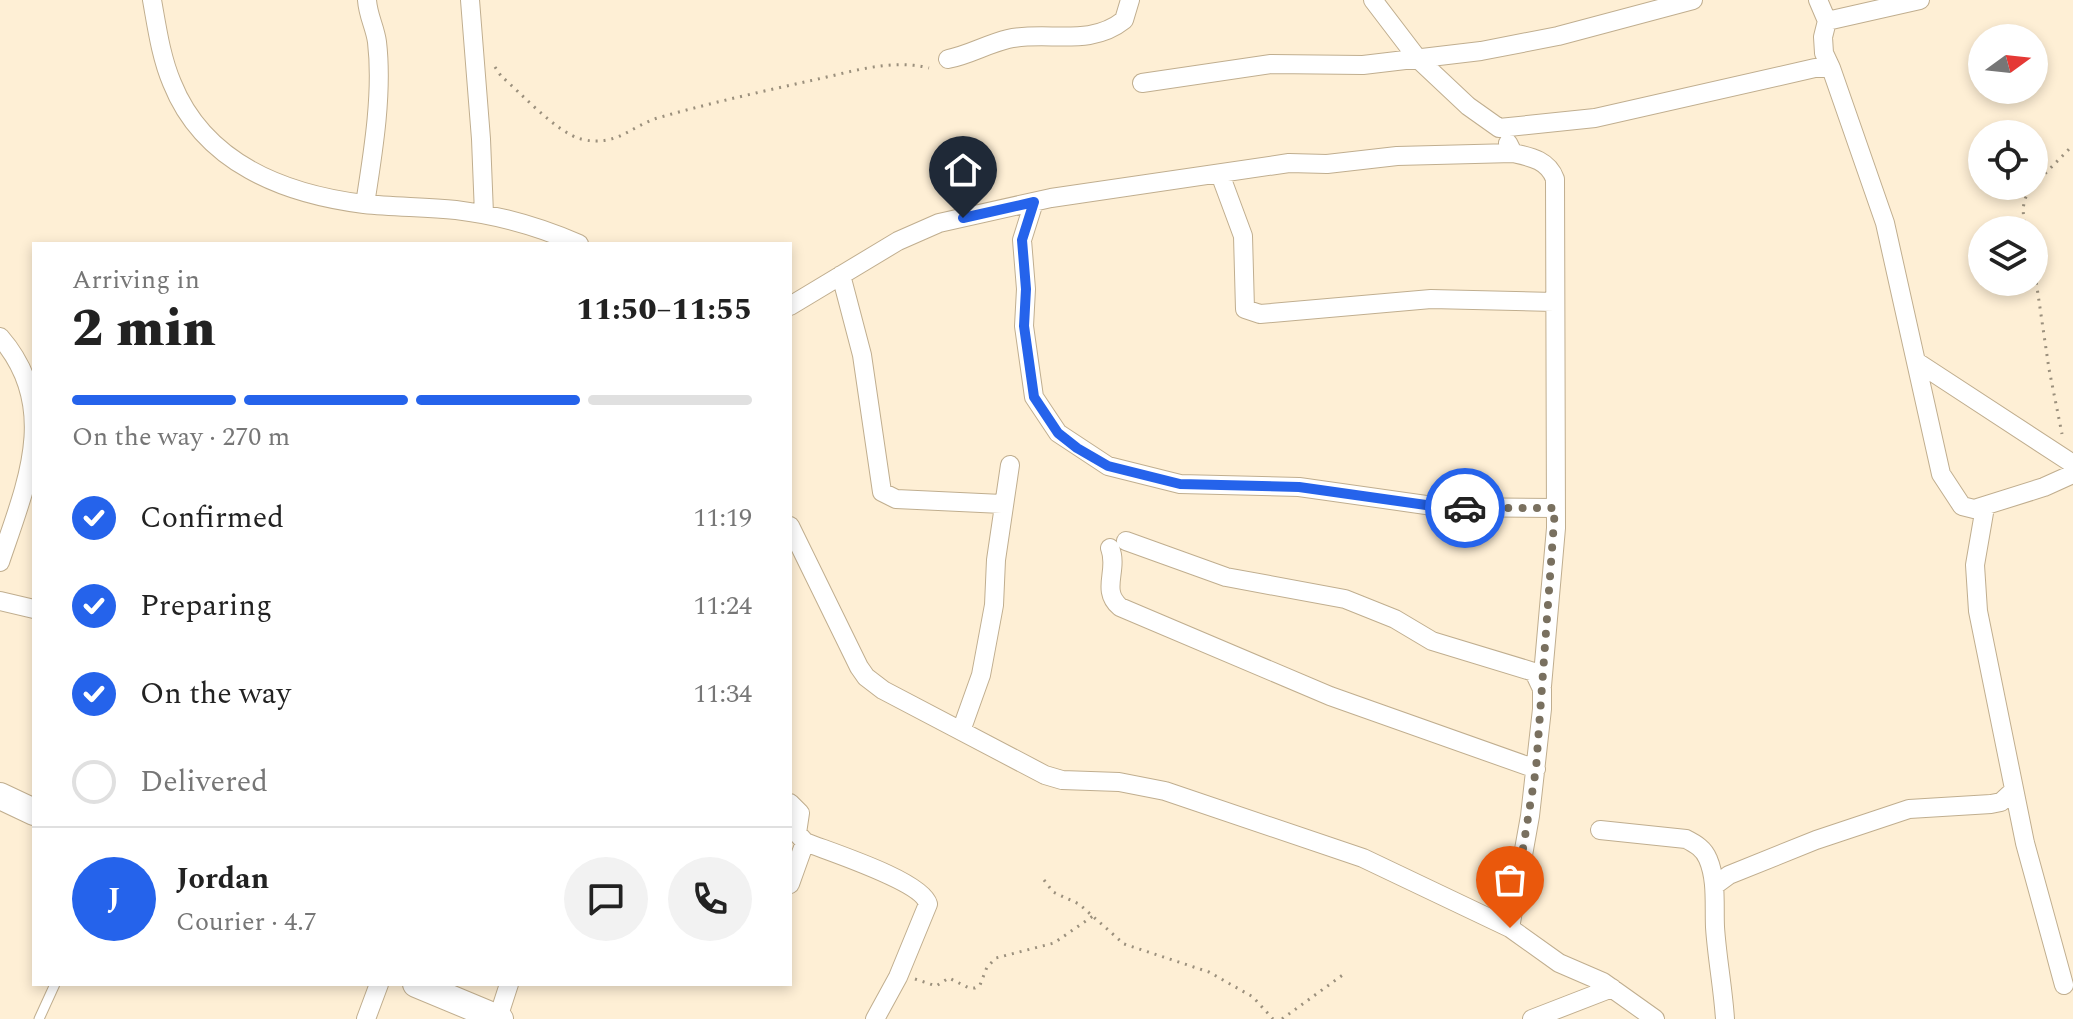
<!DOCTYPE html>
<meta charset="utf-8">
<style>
:root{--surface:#fff;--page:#f2f2f2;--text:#222;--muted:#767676;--line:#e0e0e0;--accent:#2563eb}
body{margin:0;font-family:Spectral,serif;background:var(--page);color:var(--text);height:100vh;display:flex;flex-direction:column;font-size:30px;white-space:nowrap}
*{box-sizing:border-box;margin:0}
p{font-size:26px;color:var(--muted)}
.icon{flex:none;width:44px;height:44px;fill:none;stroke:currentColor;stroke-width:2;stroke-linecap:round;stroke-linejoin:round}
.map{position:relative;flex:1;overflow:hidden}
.drawer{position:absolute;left:32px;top:242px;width:760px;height:744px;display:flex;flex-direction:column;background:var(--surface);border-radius:0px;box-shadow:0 4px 12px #0003}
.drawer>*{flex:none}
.needle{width:52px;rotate:75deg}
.tools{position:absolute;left:1968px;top:24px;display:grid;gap:16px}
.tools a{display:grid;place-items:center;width:80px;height:80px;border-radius:50%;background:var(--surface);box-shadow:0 4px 12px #0003;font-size:40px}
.pin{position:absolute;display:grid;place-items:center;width:68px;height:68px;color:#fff;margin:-82px -34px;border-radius:50% 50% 50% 0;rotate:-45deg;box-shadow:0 0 8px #0007}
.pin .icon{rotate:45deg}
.courier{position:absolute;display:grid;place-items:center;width:80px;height:80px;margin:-40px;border:6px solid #2563eb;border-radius:50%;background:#fff;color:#222;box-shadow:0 2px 10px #0007}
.head em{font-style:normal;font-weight:800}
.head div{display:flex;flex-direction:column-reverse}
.head{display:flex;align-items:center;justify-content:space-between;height:136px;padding:0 40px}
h1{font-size:52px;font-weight:800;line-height:60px}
.bar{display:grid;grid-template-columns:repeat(4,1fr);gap:12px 8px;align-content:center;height:96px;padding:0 40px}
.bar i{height:10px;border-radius:6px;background:var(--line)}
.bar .current{background:var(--accent)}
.bar p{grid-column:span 4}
.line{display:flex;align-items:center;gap:20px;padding:0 40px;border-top:2px solid var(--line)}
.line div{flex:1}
.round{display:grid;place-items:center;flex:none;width:84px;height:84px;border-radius:42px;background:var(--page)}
ol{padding:0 40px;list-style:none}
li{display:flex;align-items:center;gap:24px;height:88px}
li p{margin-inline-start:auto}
li .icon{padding:8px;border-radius:50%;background:var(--accent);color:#fff;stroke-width:4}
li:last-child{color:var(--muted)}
li i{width:44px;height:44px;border:4px solid var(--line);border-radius:50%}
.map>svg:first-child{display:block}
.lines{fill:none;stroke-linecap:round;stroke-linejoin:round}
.lane-casing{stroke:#c0ae8f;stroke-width:11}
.street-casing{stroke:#c0ae8f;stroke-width:20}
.secondary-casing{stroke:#c0ae8f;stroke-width:28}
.path{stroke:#9b907d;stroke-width:3;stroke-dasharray:2 6;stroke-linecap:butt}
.lane{stroke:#fff;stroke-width:9}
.street{stroke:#fff;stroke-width:18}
.secondary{stroke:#fff;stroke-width:26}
.done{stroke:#79705f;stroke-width:8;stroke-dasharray:0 14.4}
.route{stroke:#2563eb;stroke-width:10}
</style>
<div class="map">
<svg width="2073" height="1019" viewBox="0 0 2073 1019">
<rect width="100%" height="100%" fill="#feefd5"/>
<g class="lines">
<g class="lane-casing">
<path id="lane" d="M39,1019L55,984"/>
</g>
<g class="street-casing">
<path id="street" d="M152,0C157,28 161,57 172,83C204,163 284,194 364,204C394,207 425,207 456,210C498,215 540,227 579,244
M470,0L481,139L484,214
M1373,0L1418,59L1468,106L1499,128L1595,118L1815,68H1831L1885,223L1941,474L1962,506L1974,509L2044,487L2073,474
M1818,0L1827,21L1823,37L1824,53L1831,68
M1827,21L1920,0
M948,59C969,55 987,44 1008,39C1047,30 1089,48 1124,20L1130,0
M1142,83L1271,64L1363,65L1481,51L1558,36L1693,0
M1508,143L1513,153C1531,157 1548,160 1555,179L1556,528L1542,686
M1220,174L1243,236L1245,309L1260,314L1431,299L1554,302
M1034,202L1022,240L1026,289L1024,326L1034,397L1058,433L1108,466L1180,484L1299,487L1440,507L1555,508
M365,204C373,153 383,93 377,42C375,27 368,16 367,0
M841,275L862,355L882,492L896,499L1002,504
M790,306L898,241L939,223L1051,198L1289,163L1327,164L1397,156L1513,153
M0,337C61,407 26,485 0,562
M1917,362L2073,464
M1985,507L1975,565L1978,611L2025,843L2064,985
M790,526L859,667L866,677L883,690L1045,775L1062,780L1119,782L1165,791L1363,858L1510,928L1559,963L1603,982L1655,1019
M1126,541L1226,577L1345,599L1395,619L1432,641L1534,672L1542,689V709L1530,816L1510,928
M1110,548C1119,570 1100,590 1120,607L1330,696L1536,769
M0,601L34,609
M961,731L981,675L994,605L996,560L1010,465
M790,803L800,813L797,833L805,842C830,852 922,881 928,904L898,977L875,1019
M1600,830L1686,839C1696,844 1704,849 1708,859C1717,880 1714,905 1715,927C1717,958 1723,988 1725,1019
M790,884L805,842
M1714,886L1729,875L1816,840L1909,809L1991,804L2001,802L2014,790
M498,1018L509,984
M366,1019L379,984
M1532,1019L1612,988"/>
</g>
<g class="secondary-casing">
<path id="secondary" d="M0,796L34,812
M416,984L500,1019"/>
</g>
<path class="path" d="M495,67L501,76C521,93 557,133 581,139C617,148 631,125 661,117C710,103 760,92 809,81C848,73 890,58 929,68
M2034,185L2073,145
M2026,230C2022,213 2021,199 2033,186
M2034,267L2049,369L2062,434
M1044,880L1053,892L1079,904L1124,944L1209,972L1253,997L1273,1019
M915,979L936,986L949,978L969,988H975L980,985L987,967L996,958L1054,943L1093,916
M1282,1019L1344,974"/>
<use href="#lane" class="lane"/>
<use href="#street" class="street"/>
<use href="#secondary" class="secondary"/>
</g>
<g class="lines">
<path class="done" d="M1465,508H1555L1536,769L1510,928"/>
<path class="route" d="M963,218L1034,202L1022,240L1026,289L1024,326L1034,397L1058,433L1077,448L1108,466L1180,484L1299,487L1440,507L1465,508"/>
</g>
</svg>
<div class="tools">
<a><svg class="needle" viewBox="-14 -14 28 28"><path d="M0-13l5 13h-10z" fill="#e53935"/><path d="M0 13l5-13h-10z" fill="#767676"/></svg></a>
<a><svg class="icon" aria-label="locate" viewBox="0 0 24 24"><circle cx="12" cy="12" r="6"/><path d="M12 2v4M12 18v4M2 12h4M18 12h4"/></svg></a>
<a><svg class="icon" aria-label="layers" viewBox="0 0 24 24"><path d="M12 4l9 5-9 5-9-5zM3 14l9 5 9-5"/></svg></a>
</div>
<div class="pin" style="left:1510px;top:928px;background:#ea580c"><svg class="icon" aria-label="bag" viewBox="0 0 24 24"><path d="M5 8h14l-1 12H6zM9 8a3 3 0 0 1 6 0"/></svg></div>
<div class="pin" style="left:963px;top:218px;background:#1f2937"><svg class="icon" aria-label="home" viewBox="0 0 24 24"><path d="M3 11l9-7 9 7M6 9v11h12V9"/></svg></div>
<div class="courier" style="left:1465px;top:508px"><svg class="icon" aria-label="car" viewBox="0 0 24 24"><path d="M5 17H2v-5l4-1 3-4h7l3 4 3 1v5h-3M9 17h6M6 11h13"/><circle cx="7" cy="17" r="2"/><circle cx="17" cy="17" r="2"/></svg></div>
<section class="drawer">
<div class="head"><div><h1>2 min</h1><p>Arriving in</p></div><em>11:50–11:55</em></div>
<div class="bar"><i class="current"></i><i class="current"></i><i class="current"></i><i></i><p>On the way · 270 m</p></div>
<ol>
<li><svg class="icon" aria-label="check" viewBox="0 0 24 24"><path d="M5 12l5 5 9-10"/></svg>Confirmed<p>11:19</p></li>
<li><svg class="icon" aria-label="check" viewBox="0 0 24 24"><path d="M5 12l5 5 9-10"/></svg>Preparing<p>11:24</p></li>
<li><svg class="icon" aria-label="check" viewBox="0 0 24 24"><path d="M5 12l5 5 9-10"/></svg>On the way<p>11:34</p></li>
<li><i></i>Delivered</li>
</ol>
<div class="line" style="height:144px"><b class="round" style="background:var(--accent);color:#fff">J</b><div><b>Jordan</b><p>Courier · 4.7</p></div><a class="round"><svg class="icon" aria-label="chat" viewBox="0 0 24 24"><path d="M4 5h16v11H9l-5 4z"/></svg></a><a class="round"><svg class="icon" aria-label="phone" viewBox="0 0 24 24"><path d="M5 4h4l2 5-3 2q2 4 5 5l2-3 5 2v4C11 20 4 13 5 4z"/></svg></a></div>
</section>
</div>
